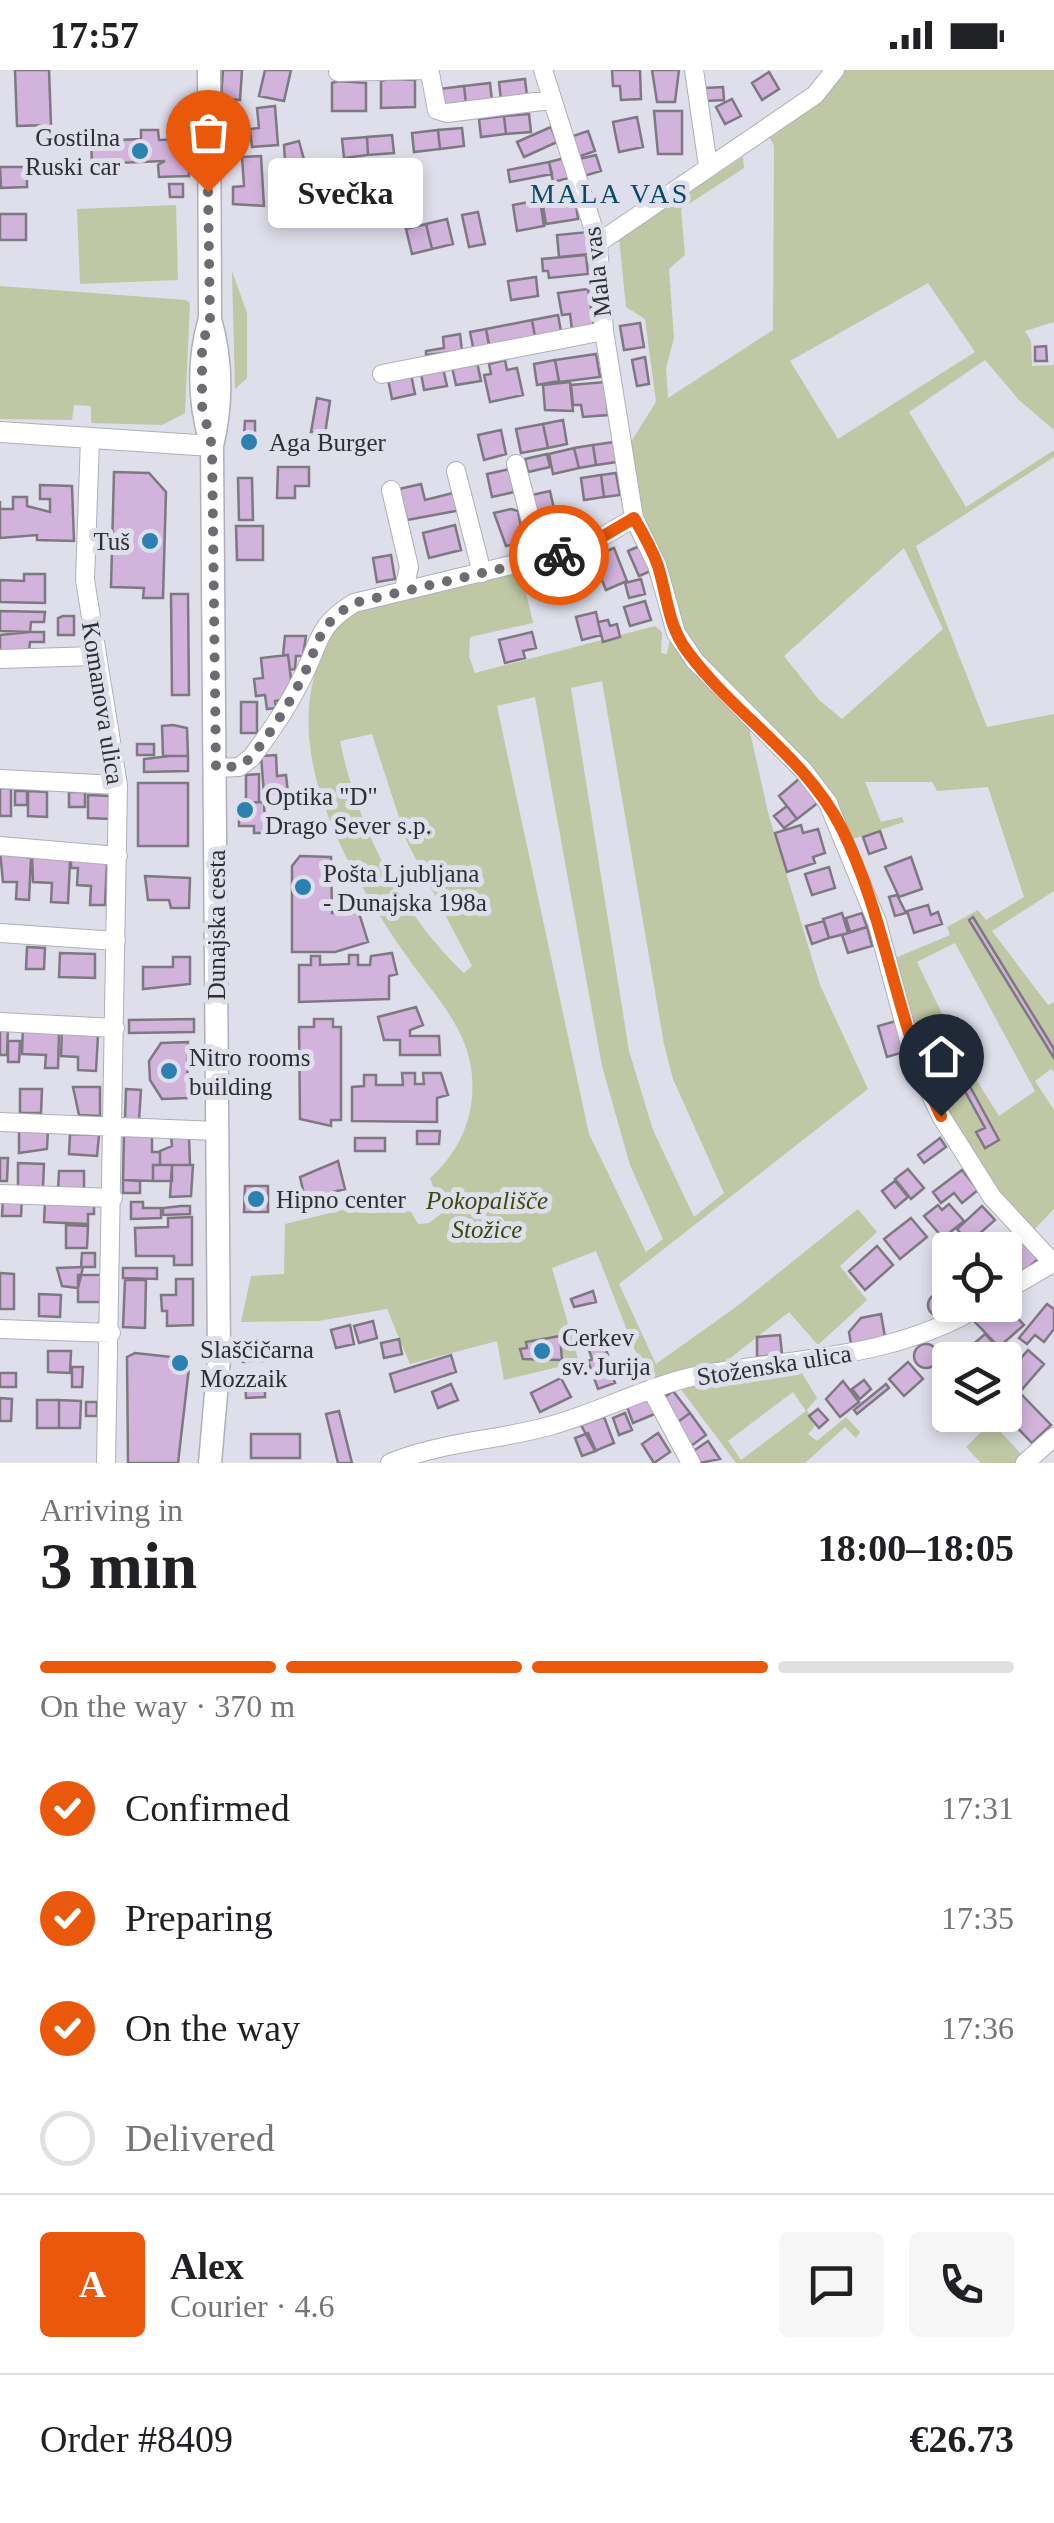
<!DOCTYPE html>
<meta charset="utf-8">
<style>
:root{--surface:#fff;--page:#f6f6f6;--text:#202124;--muted:#757577;--line:#e0e0e0;--accent:#ea580c}
body{margin:0;font-family:Georgia,serif;background:var(--page);color:var(--text);height:100vh;display:flex;flex-direction:column;font-size:38px;white-space:nowrap}
*{box-sizing:border-box;margin:0}
p{font-size:32px;color:var(--muted)}
.icon{flex:none;width:55px;height:55px;fill:none;stroke:currentColor;stroke-width:2;stroke-linecap:round;stroke-linejoin:round}
.map{position:relative;height:1393px;overflow:hidden}
.details{display:flex;flex-direction:column;background:var(--surface);flex:1}
.details>*{flex:none}
.buttons{position:absolute;left:932px;top:1162px;display:grid;gap:20px}
.buttons a{display:grid;place-items:center;width:90px;height:90px;border-radius:10px;background:var(--surface);box-shadow:0 5px 15px #0003;font-size:50px}
.pin{position:absolute;display:grid;place-items:center;width:85px;height:85px;color:#fff;margin:-102px -42px;border-radius:50% 50% 50% 0;rotate:-45deg;box-shadow:0 0 10px #0007}
.pin .icon{rotate:45deg}
.courier{position:absolute;display:grid;place-items:center;width:100px;height:100px;margin:-50px;border:8px solid #ea580c;border-radius:50%;background:#fff;color:#222;box-shadow:0 2px 12px #0007}
.bubble{position:absolute;height:70px;border-radius:10px;background:var(--surface);box-shadow:0 5px 15px #0003;font-size:32px;font-weight:700;line-height:70px;text-align:center}
.summary em{font-style:normal;font-weight:700}
.summary div{display:flex;flex-direction:column-reverse}
.summary{display:flex;align-items:center;justify-content:space-between;height:170px;padding:0 40px}
h1{font-size:65px;font-weight:700;line-height:75px}
.bar{display:grid;grid-template-columns:repeat(4,1fr);gap:15px 10px;align-content:center;height:120px;padding:0 40px}
.bar i{height:12px;border-radius:8px;background:var(--line)}
.bar .on{background:var(--accent)}
.bar p{grid-column:span 4}
.line{display:flex;align-items:center;gap:25px;padding:0 40px;border-top:2px solid var(--line)}
.line div{flex:1}
.round{display:grid;place-items:center;flex:none;width:105px;height:105px;border-radius:10px;background:var(--page)}
ol{padding:0 40px;list-style:none}
li{display:flex;align-items:center;gap:30px;height:110px}
li p{margin-inline-start:auto}
li .icon{padding:10px;border-radius:50%;background:var(--accent);color:#fff;stroke-width:4}
li:last-child{color:var(--muted)}
li i{width:55px;height:55px;border:5px solid var(--line);border-radius:50%}
.status{display:flex;justify-content:space-between;align-items:center;height:70px;padding:0 50px;background:var(--surface);direction:ltr}
.status svg{height:28px;fill:currentColor}
.map>svg:first-child{display:block}
.green{fill:#bfc7a5;fill-rule:evenodd}
.building{fill:#d1b3dc;stroke:#7e7881;stroke-width:2.5}
.lines{fill:none;stroke-linecap:round;stroke-linejoin:round}
.minor-casing{stroke:#aeafb9;stroke-width:20}
.tertiary-casing{stroke:#aeafb9;stroke-width:22}
.secondary-casing{stroke:#aeafb9;stroke-width:25}
.minor{stroke:#fff;stroke-width:18}
.tertiary{stroke:#fff;stroke-width:20}
.secondary{stroke:#fff;stroke-width:22}
.done{stroke:#6c6d73;stroke-width:10;stroke-dasharray:0 18}
.route{stroke:#ea580c;stroke-width:12}
.poi-dot{fill:#2d81b1;stroke:#dedfea;stroke-width:4}
.labels{text-anchor:middle;dominant-baseline:central;stroke-width:10;stroke-linejoin:round;paint-order:stroke}
.poi-label{font-size:25px;fill:#2e2f33;stroke:#dedfea;text-anchor:start}
.street-label{font-size:25px;fill:#2e2f33;stroke:#dedfea}
.park-label{font-size:25px;font-style:italic;fill:#3f4711;stroke:#dedfea}
.neighbourhood-label{font-size:28px;letter-spacing:2.5px;fill:#0a4869;stroke:#dedfea}
</style>
<div class="status"><b>17:57</b><svg viewBox="0 0 49 12"><path d="M0 12V9h3v3zM5 12V6h3v6zM10 12V3h3v9zM15 12V0h3v12zM26 1h20v11H26zM47 4h2v5h-2z"/></svg></div>
<div class="map">
<svg width="1054" height="1393" viewBox="0 0 1054 1393">
<rect width="100%" height="100%" fill="#dedfea"/>
<path class="green" d="M845,0H1054V252L1025,261L1031,271L1032,296L1054,295V360L1019,330L985,290L909,342L966,437L1054,380V387L916,476L987,657L1054,644V821L992,861L1048,935L1054,932V1002L1051,999L1035,1011L1054,1040V1139L1031,1163C954,1078 923,997 893,889L950,865L947,857L978,840L986,850L1024,827L988,717L937,721L932,712H865L881,752L902,747L904,752L853,769L834,731L688,573L634,426L627,378L656,332L645,249L626,237L619,168L743,87L744,98L681,139L685,185L669,199L674,268L666,298L668,328L773,260L774,76L770,68L815,36ZM928,213L975,282L838,369L790,291ZM904,478L943,559L842,649L819,630L784,586ZM955,873L1035,1021L999,1046L966,993L917,892Z
M176,135L178,210L80,214L77,139Z
M232,201L247,243V308L235,319Z
M0,216L186,230L190,233L185,343L162,355L91,353V336L74,335L72,350L0,349Z
M521,500L533,553L470,567L469,586L475,603L655,556L662,562L661,583L667,584L669,572L674,571L749,658L769,746L820,915L868,1019L619,1214L656,1294L736,1237L858,1139L877,1162L840,1196L867,1230L818,1275L789,1242L724,1293L647,1311L596,1181L552,1198L579,1292L504,1310L497,1271L410,1294L387,1239L318,1251L241,1252L251,1206L284,1204L285,1154L391,1128L396,1139L411,1142L418,1154L429,1153L442,1143L430,1108C463,1079 479,1037 470,992C462,952 431,921 408,888C355,812 289,704 314,607C322,579 332,556 356,538ZM602,611L664,974L673,1009L724,1123L694,1147L653,1060L629,981L571,618ZM535,627L602,996L630,1095L663,1169L646,1182L589,1064L507,683L497,636ZM372,664L407,772L472,896L464,903C400,843 357,755 340,671Z
M800,1300L817,1328L807,1340L815,1356L808,1364L817,1371L846,1347L860,1362L856,1368L845,1357L805,1393H736L680,1318ZM793,1322L806,1341L741,1390L728,1371Z
M991,1352L1025,1388L1019,1393H981L966,1377Z"/>
<path class="building" d="M15,0H49L51,55L17,56Z
M223,0H242L240,30L221,28Z
M265,0H291L284,31L259,26Z
M612,0H640L641,29L621,30L620,16H613Z
M652,0H679L675,32H657Z
M769,2L779,19L762,30L752,13Z
M388,9L415,10V37L381,38V11Z
M525,9L527,26L501,30L499,12Z
M338,11L366,13V41H332V13Z
M490,13L492,31L466,34L464,16Z
M464,16L466,34L441,37L439,19Z
M723,17L724,30L706,31L705,18Z
M732,29L741,46L725,54L716,37Z
M275,36L278,75L252,77L250,59L259,58L257,38Z
M654,41H682V84H658Z
M529,44L531,62L506,64L504,46Z
M504,46L506,64L481,67L479,49Z
M637,47L643,77L619,82L613,52Z
M551,57L557,72L524,87L517,72Z
M462,58L464,76L440,79L438,60Z
M141,60H158L159,70L187,69L189,106L159,107L158,95L165,91L92,94L91,71L141,69Z
M438,60L440,79L414,82L412,63Z
M588,61L595,81L578,87L570,67Z
M392,65L394,83L368,85L367,67Z
M367,67L368,85L344,88L342,69Z
M299,71L307,101L286,108L284,75Z
M596,85L601,101L584,106L579,89Z
M261,86L264,136L233,134V117L244,116L242,87Z
M565,88L569,108L553,112L549,92Z
M549,92L552,104L510,112L508,100Z
M0,97H27V117L1,118Z
M307,101L309,114L321,112L325,137L303,142L297,104Z
M169,114H183V127H170Z
M575,126L578,149L546,154L543,136Z
M540,130L544,156L517,161L513,135Z
M478,142L485,174L469,177L462,145Z
M0,144H26V170H0Z
M447,149L453,174L432,179L426,154Z
M426,154L432,179L412,184L406,159Z
M588,162L590,184L559,187L557,165Z
M586,185L588,204L549,208L548,201H543L542,189Z
M536,207L538,226L511,230L508,211Z
M588,219L594,257L572,260L570,244L562,245L558,223Z
M558,245L562,267L536,272L532,250Z
M532,250L536,272L490,281L486,259Z
M640,253L644,277L624,280L620,256Z
M486,259L490,279L474,282L470,262Z
M460,264L462,281L426,285V281L444,278L443,267Z
M1046,276L1047,291H1035V277Z
M596,284L600,307L559,312L555,290Z
M645,287L649,314L637,316L632,290Z
M505,290L507,300L517,298L523,325L490,332L484,305L491,304L489,294Z
M555,290L559,311L537,315L534,294Z
M477,292L481,311L456,315L452,297Z
M443,298L447,316L424,320L421,303Z
M411,304L415,324L392,329L388,309Z
M570,312L573,341L545,340L543,315Z
M605,312L608,345L583,347L581,335H573L571,315Z
M317,328L330,331L325,364L311,362Z
M563,350L567,374L548,378L543,354Z
M245,351H255V379H243Z
M543,354L548,378L521,383L516,359Z
M501,360L506,384L484,390L478,365Z
M614,372L617,392L596,395L593,375Z
M593,375L596,395L579,398L574,378Z
M574,378L579,398L553,404L549,384Z
M547,384L550,397L528,402L525,389Z
M278,397H309V416H295V428H277Z
M510,399L514,422L492,427L487,404Z
M114,402L149,403L166,422L163,528H143L144,518L111,517Z
M616,403L620,425L604,427L601,405Z
M601,405L604,427L584,430L581,408Z
M238,408H252L253,450H239Z
M421,414L425,430L457,422L461,440L407,450L399,419Z
M40,415L72,416L74,471L37,470V465L0,468V431V439H13V427H27V436L50,442V429H40Z
M550,421L555,443L537,447L532,425Z
M511,439L518,441L524,472L506,476L494,443Z
M455,455L461,480L429,488L423,463Z
M236,456H263V490H237Z
M642,475L653,500L639,506L628,481Z
M614,478L627,511L606,520L599,503L590,507L584,491Z
M391,485L395,509L377,512L373,488Z
M24,504H45V533L0,532V510L24,511Z
M641,509L645,524L629,528L625,513Z
M171,524H188L189,625H172Z
M645,531L651,550L630,556L624,537Z
M0,541L45,542L44,552H31L30,562L0,561Z
M596,542L601,565L582,570L576,547Z
M63,546H74V565H58V548Z
M608,550L610,556L617,554L620,567L603,572L598,552Z
M29,562H44V572H30L29,582H0V565Z
M532,562L536,578L523,581L525,588L505,593L499,570Z
M285,566H306L303,586H296L295,599L290,600L288,585H283Z
M288,585L292,617L287,618L288,629L275,631L276,638L267,639L265,625L256,626L254,609L263,608L261,588Z
M241,632H257V663H241Z
M173,655L187,658L188,686H163L162,656Z
M154,674V685H137V674Z
M276,685L277,706L286,705L288,723L264,724L261,686Z
M170,686H188V701L144,702V689Z
M259,704V732L246,733V705Z
M800,708L819,732L797,749L779,726Z
M138,713H188V776H138Z
M0,718H11V746H0Z
M15,721H27V735H15Z
M28,721L47,722V747L28,746Z
M69,722H85V737H69Z
M88,725L111,726V749L88,748Z
M264,732L265,752H275V763H254V756H239V733Z
M787,736L797,749L784,758L774,746Z
M801,755L803,763L818,759L825,783L813,787L815,793L787,802L775,763Z
M880,761L886,778L869,784L863,767Z
M0,781L31,788L29,830L16,829L17,812H3Z
M32,783L70,791L68,833L51,832L52,813L33,812Z
M71,786L107,793L105,835H90L91,816L77,815L78,798H71Z
M300,786L331,787L332,843H359L368,872L335,882H292V796Z
M911,787L922,819L899,827L885,797Z
M829,797L835,818L812,825L805,804Z
M145,806L190,808L189,838H171L169,830H148Z
M897,825L906,843L895,846L889,827Z
M928,835L931,845L938,842L942,854L914,863L907,841Z
M842,843L848,863L829,868L823,849Z
M862,843L867,857L850,862L846,848Z
M973,847L1054,979V988L969,850Z
M824,851L829,868L812,874L806,856Z
M867,857L872,876L848,883L842,865Z
M27,877L45,878L44,899H26Z
M60,883L95,884V908L59,907Z
M392,883L397,904L389,906V929L299,932V895H311V886H320V895L349,894V885H358V895H370L371,886Z
M173,887H190V914L143,919V897H173Z
M416,937L423,955L410,960V966H439L440,985H400V970H384L378,947Z
M194,949V962L129,963V950Z
M314,949H333V957H341V1050H331V1056L300,1049L299,957H314Z
M896,951L904,982L887,987L878,956Z
M23,955L59,962L58,998H45L46,985L22,984Z
M0,958H8L7,985H0Z
M62,958L98,965L96,1001L78,1000V987L61,986Z
M8,971H20L19,992H8Z
M188,972L187,1028L162,1029L150,1010L149,991L161,973Z
M954,987L999,1070L985,1078L976,1062L985,1058L948,990Z
M402,1003H415V1014H424L423,1003H441L448,1025L437,1028V1052L352,1051V1017L364,1016V1005H376V1015H403Z
M73,1017H100V1046L79,1045Z
M20,1019H42L41,1043H20Z
M126,1019L141,1020L139,1050H125Z
M19,1058L48,1059L47,1079L19,1083Z
M417,1061H440L439,1074H417Z
M124,1063H152V1082H160V1095H153V1111L123,1110Z
M70,1064L99,1065L97,1086L69,1084Z
M189,1066L190,1095H160V1081L172,1076L171,1067Z
M355,1068H385V1081H355Z
M940,1068L946,1077L924,1093L918,1085Z
M0,1088H8L7,1111H0Z
M338,1091L345,1119L305,1129L300,1107Z
M18,1093L44,1094L43,1117H18Z
M153,1095H172V1111H153Z
M172,1095H193L191,1126L170,1127Z
M908,1099L924,1118L911,1129L895,1109Z
M962,1100L978,1120L962,1133L954,1123L941,1133L933,1122Z
M59,1101H84V1121H58Z
M123,1110L140,1111V1123H123Z
M895,1111L908,1127L895,1138L882,1121Z
M245,1116H268V1142H244Z
M3,1127H22L21,1146H2Z
M45,1131L94,1132V1144H88V1154L44,1152Z
M131,1132H143V1138H161V1148L131,1149Z
M949,1134L964,1151L943,1168L924,1146L938,1135L942,1140Z
M181,1136H190V1144L163,1145V1138Z
M982,1136L995,1150L969,1173L957,1159Z
M192,1147V1195H174V1186H136L135,1158L168,1157V1148Z
M911,1148L927,1167L900,1189L884,1169Z
M66,1155L88,1156L87,1178H66Z
M1014,1162L1038,1189L1024,1202L999,1175Z
M877,1176L893,1195L865,1220L849,1201Z
M82,1183H95V1197H81Z
M83,1197L78,1218L62,1216L57,1198Z
M123,1198H157V1209L123,1208Z
M0,1203L14,1204V1239H0Z
M78,1205H102V1232H78Z
M176,1209H193V1255L167,1256V1241H162L161,1225H176Z
M125,1210H146L145,1258L123,1257Z
M593,1221L596,1232L574,1237L571,1229Z
M928 1235a11 11 0 1 1 22 0a11 11 0 1 1-22 0Z
M39,1224L61,1225L60,1247L39,1246Z
M1047,1234L1054,1239V1259L1044,1272L1035,1265L1027,1274L1019,1268Z
M1006,1236L1024,1255L999,1277L975,1252L989,1239L995,1246Z
M881,1244L885,1267L851,1274L849,1262L861,1248Z
M373,1251L377,1268L359,1273L354,1256Z
M350,1255L354,1274L336,1278L331,1260Z
M599,1260L608,1285L592,1289L584,1265Z
M985,1264L998,1278L987,1290H965L961,1285Z
M780,1265L782,1284L757,1287V1267Z
M560,1266L562,1290L523,1289L520,1279L527,1278L526,1272Z
M243,1269H262L263,1291L243,1292Z
M399,1269L402,1284L384,1288L381,1273Z
M914 1286a12 12 0 1 1 24 0a12 12 0 1 1-24 0Z
M1028,1280L1044,1294L1018,1324L1005,1313V1307Z
M48,1281H71L70,1303L48,1302Z
M135,1283L190,1289L178,1393H128L127,1287Z
M605,1284L615,1313L598,1319L588,1291Z
M451,1285L456,1302L395,1322L390,1304Z
M908,1292L923,1309L904,1326L889,1309Z
M72,1297H83L82,1317H72Z
M0,1303H16V1317H0Z
M265,1305V1327L246,1328L245,1306Z
M561,1308L571,1327L540,1342L531,1323Z
M864,1310L871,1319L860,1329L852,1319Z
M843,1311L859,1332L840,1347L826,1329Z
M451,1314L458,1330L438,1338L432,1322Z
M886,1314L889,1318L857,1344L854,1340Z
M673,1321L690,1343L675,1354L658,1332Z
M650,1325L657,1343L633,1353L626,1334Z
M1022,1325L1051,1355L1032,1373L1005,1345Z
M0,1328L12,1329L11,1351H0Z
M37,1330H59V1358H37Z
M59,1330L81,1331L80,1358H59Z
M86,1332H97V1346H86Z
M818,1339L828,1350L819,1358L809,1346Z
M339,1341L352,1393H338L326,1344Z
M950,1342L967,1345L956,1355L950,1348L938,1360L935,1357Z
M625,1343L632,1360L619,1365L613,1348Z
M690,1343L706,1365L691,1376L675,1354Z
M604,1347L614,1373L595,1381L581,1355Z
M588,1363L596,1381L582,1386L575,1368Z
M658,1363L670,1382L654,1393L642,1374Z
M251,1364H300V1388H251Z
M708,1371L720,1389L700,1393L692,1382Z"/>
<g class="lines">
<g class="minor-casing">
<path id="minor" d="M425,0L430,3L437,40L447,43L550,30
M543,0L598,173L604,261L634,448L657,495L676,563L695,591L803,700L828,733L877,852L914,989L941,1046L992,1127L1054,1194
M694,0L708,96
M338,2L423,0
M598,173L815,25L835,0
M382,304L604,261
M90,369L85,510L118,715L106,1393
M516,394L541,490
M456,401L482,503
M391,420L409,497L404,519
M0,589L95,586
M216,698L239,697L251,688C270,663 288,637 302,608C321,572 315,557 354,533L585,477L634,448
M0,709L118,715
M0,776L118,786
M0,863L116,871
M0,952L115,958
M0,1052L217,1061
M0,1124L113,1128
M1005,1221L1053,1193
M0,1259L111,1263
M651,1319L691,1393
M390,1393C443,1371 498,1371 553,1355C606,1340 655,1312 711,1303C804,1288 899,1286 982,1235
M1025,1393L1054,1367"/>
</g>
<g class="tertiary-casing">
<path id="tertiary" d="M0,362L212,376"/>
</g>
<g class="secondary-casing">
<path id="secondary" d="M209,0L210,249C222,291 222,334 212,376L219,1289L210,1393
M209,252C198,292 199,333 211,373"/>
</g>
<use href="#minor" class="minor"/>
<use href="#tertiary" class="tertiary"/>
<use href="#secondary" class="secondary"/>
</g>
<g class="lines">
<path class="done" d="M208,122L210,249L202,276V336L212,376L216,698L239,696L251,688C270,663 288,637 302,608C321,572 315,557 354,533L559,485"/>
<path class="route" d="M559,485L585,477L634,448C643,463 652,479 658,496C667,525 668,556 687,581C734,645 806,687 842,759C887,850 896,954 941,1046"/>
</g>
<g class="poi-dot">
<circle cx="140" cy="81" r="10"/>
<circle cx="249" cy="372" r="10"/>
<circle cx="150" cy="471" r="10"/>
<circle cx="245" cy="740" r="10"/>
<circle cx="303" cy="817" r="10"/>
<circle cx="169" cy="1001" r="10"/>
<circle cx="256" cy="1129" r="10"/>
<circle cx="542" cy="1281" r="10"/>
<circle cx="180" cy="1293" r="10"/>
</g>
<g class="labels">
<g class="poi-label">
<text x="120" y="67" text-anchor="end">Gostilna<tspan x="120" dy="29">Ruski car</tspan></text>
<text x="269" y="372">Aga Burger</text>
<text x="130" y="471" text-anchor="end">Tuš</text>
<text x="265" y="726">Optika "D"<tspan x="265" dy="29">Drago Sever s.p.</tspan></text>
<text x="323" y="803">Pošta Ljubljana<tspan x="323" dy="29">- Dunajska 198a</tspan></text>
<text x="189" y="987">Nitro rooms<tspan x="189" dy="29">building</tspan></text>
<text x="276" y="1129">Hipno center</text>
<text x="562" y="1267">Cerkev<tspan x="562" dy="29">sv. Jurija</tspan></text>
<text x="200" y="1279">Slaščičarna<tspan x="200" dy="29">Mozzaik</tspan></text>
</g>
<g class="street-label">
<text transform="translate(597 202) rotate(-97)">Mala vas</text>
<text transform="translate(103 633) rotate(81)">Komanova ulica</text>
<text transform="translate(216 855) rotate(-90)">Dunajska cesta</text>
<text transform="translate(774 1295) rotate(-9)">Stoženska ulica</text>
</g>
<g class="park-label">
<text x="487" y="1130">Pokopališče<tspan x="487" dy="29">Stožice</tspan></text>
</g>
<g class="neighbourhood-label">
<text x="610" y="123">MALA VAS</text>
</g>
</g>
</svg>
<div class="buttons">
<a><svg class="icon" aria-label="locate" viewBox="0 0 24 24"><circle cx="12" cy="12" r="6"/><path d="M12 2v4M12 18v4M2 12h4M18 12h4"/></svg></a>
<a><svg class="icon" aria-label="layers" viewBox="0 0 24 24"><path d="M12 4l9 5-9 5-9-5zM3 14l9 5 9-5"/></svg></a>
</div>
<div class="pin" style="left:208px;top:122px;background:#ea580c"><svg class="icon" aria-label="bag" viewBox="0 0 24 24"><path d="M5 8h14l-1 12H6zM9 8a3 3 0 0 1 6 0"/></svg></div>
<div class="pin" style="left:941px;top:1046px;background:#1f2937"><svg class="icon" aria-label="home" viewBox="0 0 24 24"><path d="M3 11l9-7 9 7M6 9v11h12V9"/></svg></div>
<div class="courier" style="left:559px;top:485px"><svg class="icon" aria-label="bike" viewBox="0 0 24 24"><circle cx="6" cy="16" r="4"/><circle cx="18" cy="16" r="4"/><path d="M6 16l4-8h5l3 8M10 8l3 8H6M13 5h3"/></svg></div>
<div class="bubble" style="left:268px;top:88px;width:155px">Svečka</div>
</div>
<section class="details">
<div class="summary"><div><h1>3 min</h1><p>Arriving in</p></div><em>18:00–18:05</em></div>
<div class="bar"><i class="on"></i><i class="on"></i><i class="on"></i><i></i><p>On the way · 370 m</p></div>
<ol>
<li><svg class="icon" aria-label="check" viewBox="0 0 24 24"><path d="M5 12l5 5 9-10"/></svg>Confirmed<p>17:31</p></li>
<li><svg class="icon" aria-label="check" viewBox="0 0 24 24"><path d="M5 12l5 5 9-10"/></svg>Preparing<p>17:35</p></li>
<li><svg class="icon" aria-label="check" viewBox="0 0 24 24"><path d="M5 12l5 5 9-10"/></svg>On the way<p>17:36</p></li>
<li><i></i>Delivered</li>
</ol>
<div class="line" style="height:180px"><b class="round" style="background:var(--accent);color:#fff">A</b><div><b>Alex</b><p>Courier · 4.6</p></div><a class="round"><svg class="icon" aria-label="chat" viewBox="0 0 24 24"><path d="M4 5h16v11H9l-5 4z"/></svg></a><a class="round"><svg class="icon" aria-label="phone" viewBox="0 0 24 24"><path d="M5 4h4l2 5-3 2q2 4 5 5l2-3 5 2v4C11 20 4 13 5 4z"/></svg></a></div>
<div class="line" style="height:130px"><div>Order #8409</div><b>€26.73</b></div>
</section>
